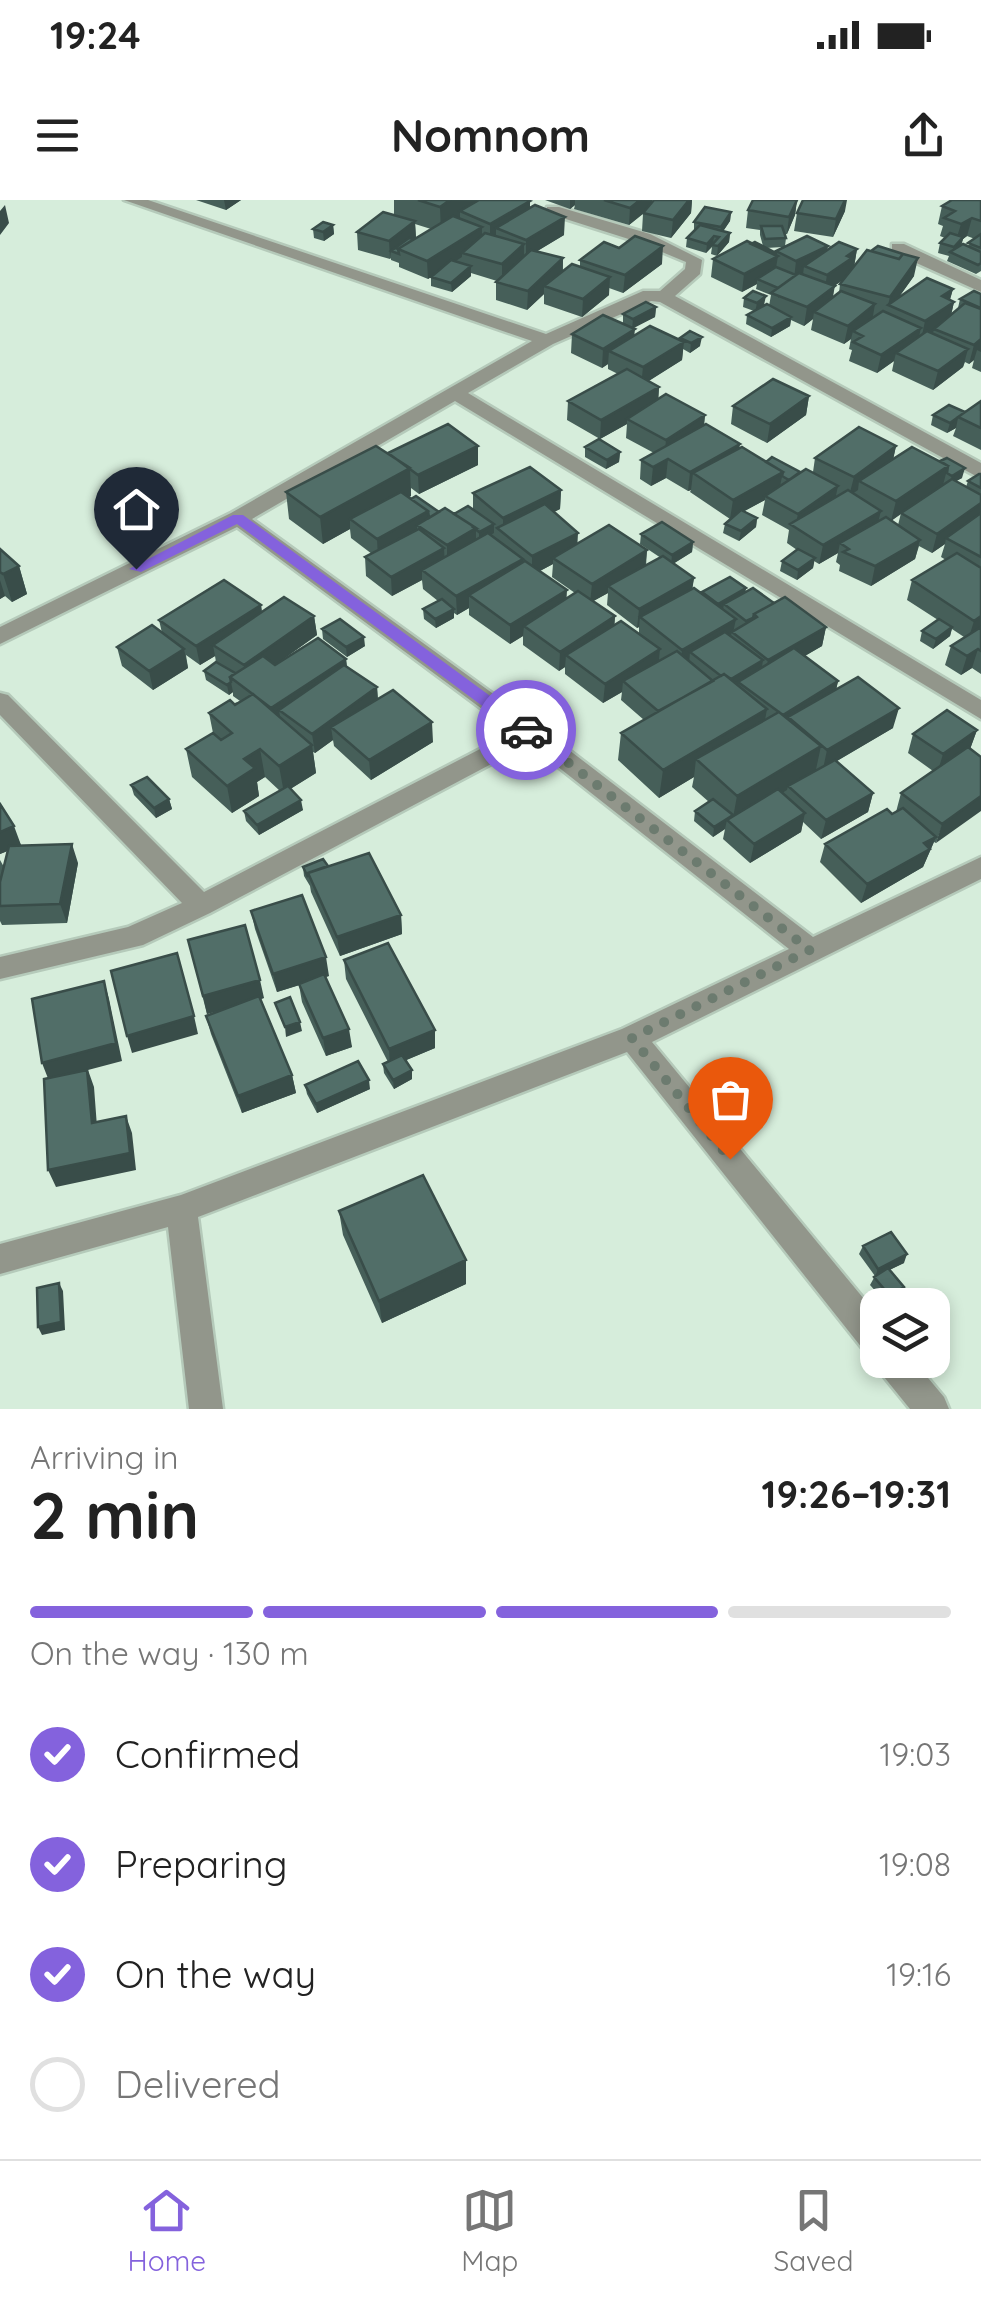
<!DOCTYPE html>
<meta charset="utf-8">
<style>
:root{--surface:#fff;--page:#f6f6f6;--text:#222;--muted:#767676;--line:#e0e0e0;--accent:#8462dd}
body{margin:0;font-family:Quicksand,sans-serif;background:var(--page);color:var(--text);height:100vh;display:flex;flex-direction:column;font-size:38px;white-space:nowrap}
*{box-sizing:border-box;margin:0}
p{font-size:32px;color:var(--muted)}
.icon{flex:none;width:55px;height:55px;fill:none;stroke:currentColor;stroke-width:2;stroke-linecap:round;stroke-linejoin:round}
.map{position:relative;height:1209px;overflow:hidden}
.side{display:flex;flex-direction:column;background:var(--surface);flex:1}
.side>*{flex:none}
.fabs{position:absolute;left:860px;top:1088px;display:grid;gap:20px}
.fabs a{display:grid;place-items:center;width:90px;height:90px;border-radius:20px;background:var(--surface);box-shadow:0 5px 15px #0003;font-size:50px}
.pin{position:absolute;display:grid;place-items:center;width:85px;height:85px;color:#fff;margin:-102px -42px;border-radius:50% 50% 50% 0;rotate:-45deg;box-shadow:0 0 10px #0007}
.pin .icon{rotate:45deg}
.courier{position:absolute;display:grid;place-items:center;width:100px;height:100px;margin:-50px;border:8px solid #8462dd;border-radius:50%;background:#fff;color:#222;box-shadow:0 2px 12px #0007}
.overview em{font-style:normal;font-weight:700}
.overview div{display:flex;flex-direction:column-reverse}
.overview{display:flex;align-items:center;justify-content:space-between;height:170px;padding:0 30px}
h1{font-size:65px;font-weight:700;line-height:75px}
.bar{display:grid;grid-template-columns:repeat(4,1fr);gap:15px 10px;align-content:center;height:120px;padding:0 30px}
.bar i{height:12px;border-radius:8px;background:var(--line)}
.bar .current{background:var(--accent)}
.bar p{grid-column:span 4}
ol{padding:0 30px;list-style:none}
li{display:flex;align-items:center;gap:30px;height:110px}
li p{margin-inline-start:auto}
li .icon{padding:10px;border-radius:50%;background:var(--accent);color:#fff;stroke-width:4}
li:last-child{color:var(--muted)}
li i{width:55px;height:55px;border:5px solid var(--line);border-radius:50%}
.status{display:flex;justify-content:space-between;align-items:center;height:70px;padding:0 50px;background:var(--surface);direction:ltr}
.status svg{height:28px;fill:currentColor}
header{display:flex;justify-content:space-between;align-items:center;height:130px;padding:0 30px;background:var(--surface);font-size:45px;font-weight:700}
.tab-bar{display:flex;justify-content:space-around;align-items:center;height:140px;border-top:2px solid var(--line);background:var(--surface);font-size:28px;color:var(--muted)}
.tab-bar a{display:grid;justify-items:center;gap:5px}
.tab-bar .current{color:var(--accent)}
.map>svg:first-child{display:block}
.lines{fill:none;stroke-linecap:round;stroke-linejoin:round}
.minor-casing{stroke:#b5caba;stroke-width:5}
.minor{fill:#92968b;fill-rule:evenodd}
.wall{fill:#465f59;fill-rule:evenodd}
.shaded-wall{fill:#394d49}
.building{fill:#516e68;stroke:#394d49;stroke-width:2.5}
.route{fill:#8462dd}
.done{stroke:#6c7b6f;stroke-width:10;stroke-dasharray:0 18}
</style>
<div class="status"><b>19:24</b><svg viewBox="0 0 49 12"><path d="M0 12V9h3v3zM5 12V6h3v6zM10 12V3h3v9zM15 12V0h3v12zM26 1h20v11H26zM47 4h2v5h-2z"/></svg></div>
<header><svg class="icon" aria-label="menu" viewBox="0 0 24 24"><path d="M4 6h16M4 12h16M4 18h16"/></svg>Nomnom<svg class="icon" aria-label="share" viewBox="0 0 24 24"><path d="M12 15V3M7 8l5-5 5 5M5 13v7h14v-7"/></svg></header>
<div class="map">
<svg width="981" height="1209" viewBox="0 0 981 1209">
<rect width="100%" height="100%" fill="#d6eddb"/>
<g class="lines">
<g class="minor-casing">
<path id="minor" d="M124,0H148L546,134L643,91H660L685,69L686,62L638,42L547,13V7H559L650,34L702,60L700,74L675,96L981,263V277L974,275L660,102L651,101L553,144L468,193L981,500V519L455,201L252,319L539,527L813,737L981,657V679L652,842L878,1116V1160H913L944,1197L949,1209H910L880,1172L876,1158L866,1153L627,852L198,1017L223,1209H189L168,1027L0,1074V1044L181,995L622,829L789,749L529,544L210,713L143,745L0,779V757L128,727L182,703L0,515V493L8,495L204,692L513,532L237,327L0,444V427L231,313L532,141Z
M892,44H904L981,80V92L892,52Z"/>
</g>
<use href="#minor" class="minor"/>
</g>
<path class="wall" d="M196,0H241L226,10Z
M394,0H527L530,1V8L564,35L537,51L563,58V71L580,67V60L662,64L623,93L609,88V95L582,117L544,104V94L527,110L496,100V82L497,81L471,73V76L452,92L431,86V77L428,79L399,67V63L391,60V58L390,59L358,50L357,32L394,15ZM415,24L431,29L416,38Z
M545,0H652V2L654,0H692L691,13L671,38L642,31L643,14L629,25L574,9L575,5L570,9Z
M753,0H797L795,15L787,34H785L786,38L785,46L827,50L857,49L854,67L914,76L898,98L953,89L950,100L954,102L951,115L958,108L960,99L981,94V172L972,168L974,160L969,164L965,162L963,167L933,190L892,171L894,161L877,173L849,161L852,150L849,149L851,139L844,144L811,130L813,119L804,126L791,120L790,126L771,137L746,124L747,115L754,111L743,107L744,98L769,106L771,95L756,89L757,84L742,92L711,77L713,59L763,46L760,35V30L746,28L748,10ZM783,47L776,51V52L766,48ZM844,79L840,84L839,93L833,98L834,86Z
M981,0V71L976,74L947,61L949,56L938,53L940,43L945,38L940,36L943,26L938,24L942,6ZM967,36L975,39L968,46L961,45L963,39Z
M845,11L833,37L794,31L797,13Z
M731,12L730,21L723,31L730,33L729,42L717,56L711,54L712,47L706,53L686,47L687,38L694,31V22Z
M333,25L334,34L324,41L314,38L313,29Z
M656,107L655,117L632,128L634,136L679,140L680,138L700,146L690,153L683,149L682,160L648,181L659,187L658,199L705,215L704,225L739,248L766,262L800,272H813L815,258L896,246L893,259L912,247L962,278L956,281L966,287L968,281L981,274V474L972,468L961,475L945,465L951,446L964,437L952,429L950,436L933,449L920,441L922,431L938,420L907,400L912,380L946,360L941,357L945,344L932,353L919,346L915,359L871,386L839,371L840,365L836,362L838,353L819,364L814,361L813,368L797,380L780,371L782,361L797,350L787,343L789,330L762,315L765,300L744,311L757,318L756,327L739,341L723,333L725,324L730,319L690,292L691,290L688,291L666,278L651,286L640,279L641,260L654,253L626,238L627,224L600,239L567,220L568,201L618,174L608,169V164L602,168L571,153L572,134L623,124V114ZM901,313L898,325L891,321Z
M809,196L806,215L767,243L731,224L733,206Z
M981,201V250L953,236L956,228L947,233L931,225L933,215L965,212Z
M585,247L620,252L619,262L606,269L585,257Z
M388,253L478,265L419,294L411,288V296L409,297L439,312L454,314L473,309V293L561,290L560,309L554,312L577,344L647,350L646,366L661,358L640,344L641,334L693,342L692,352L673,364L694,378L692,388L702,394V392L746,388L745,392L774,403L826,427L822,446L805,456L838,481L836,490L893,528L837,561L873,593L868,612L821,639L803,622L801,632L750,663L723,639L725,629L713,637L694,621L695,611L709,602L692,587L694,577L659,598L618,560L621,533L644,520L621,500L622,492L603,503L565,474V467L559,471L523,445V436L510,444L469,415V408L457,415L454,413V418L436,428L424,419L423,409L438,401L423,389L422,380L392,396L366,376L365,357L372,354L351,338L350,329L323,344L289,319L286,292ZM553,364L552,377L575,393L567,398L540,371ZM608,393L607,405L637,428L639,427V434L614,425L615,416L593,401Z
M0,349L19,366L27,394L12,402L5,396L0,399Z
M261,405L262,412L314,416L317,435L275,465L346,459L347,467L377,487L378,499L433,542L371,580L334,546L333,540L315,553L313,552L316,573L290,589L303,610L259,635L246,621L244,611L280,591L265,577L257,582L259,596L232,613L192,577L186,549L213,533L209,513L240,501L233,496V492L229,495L206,480L204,471L216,462L215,456L200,465L186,455L188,468L153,490L122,466L117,447L162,433L159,420Z
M322,429L365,446L347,457L323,439Z
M977,530L936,643L934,642L923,667L861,703L820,662L825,644L896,612L901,593L933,571L908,553L913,534Z
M131,585L169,599L172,609L156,618L134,595Z
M0,604L21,645L19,646L78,663L67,723L2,725L0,721V660L4,667L8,651L0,654Z
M328,666L401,715L402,734L340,756L311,692L310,686L304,676L303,667Z
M251,711L329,776L325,777L352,847L326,856L302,802L299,785L277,792L255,729Z
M188,740L264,798L261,799L292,875L296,893L242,913L211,834L206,816L221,810L207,814Z
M344,760L435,830V848L406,860L412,879L394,889L384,873L383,864L388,862L346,779Z
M305,885L370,889L317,913L307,894Z
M339,1011L466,1084L382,1123L343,1035Z
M863,1046L904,1063L889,1070L904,1087L900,1095L887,1104L870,1085L875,1076L859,1054Z"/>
<path class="shaded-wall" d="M224,0H241L226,10Z
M450,0H484L460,11V19L441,33L440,7Z
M570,0H575V5L570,9Z
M640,0H652V6L629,25L630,8Z
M689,0H692L691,13L671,38L673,20Z
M797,0L795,15L787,34L789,17Z
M845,0H847L845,11L833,37L836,19Z
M530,1V19L496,28V38L490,41V24Z
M5,5L9,23L0,35V11Z
M731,12L730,21L720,36L721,27Z
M565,17L564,35L526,58V40Z
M972,18L967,36L963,39L961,46L952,53L961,24Z
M415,21L416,39L391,51L390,59L389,41Z
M333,25L334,34L324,41L323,32Z
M482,27V45L462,53V57L428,79L427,61Z
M730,33L729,42L717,56L718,46Z
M714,36L713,45L706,53L707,44Z
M524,44V62L502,82V64Z
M663,46L662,64L623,93L625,75Z
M828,46L825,64L804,66L803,75L797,85L778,98L780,88L794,79L796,61Z
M857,49L854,67L850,70L849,76L824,93L827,75L847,56Z
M778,56L775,74L757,79V84L742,92L744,74Z
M563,58L562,76L544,86V94L527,110L528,91Z
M918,58L914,76L892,107L888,105L890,97Z
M471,66V76L452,92L451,83Z
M610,77L609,95L582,117L583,99Z
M835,86L831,105L814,112L813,119L804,126L807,107Z
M953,89L948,105L954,102L950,120L921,140L925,121L942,96Z
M766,96L764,105L755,112L757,103Z
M875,104L872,122L853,131L851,139L844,144L848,126Z
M656,107L655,117L632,129L633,119Z
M791,117L790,126L771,137L772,128Z
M921,128L917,146L896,153L894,161L877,173L881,155Z
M635,129L633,148L609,151L608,164L602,168L603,149Z
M702,137L700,146L690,153L691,143Z
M981,139V152L977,150L974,160L969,164L974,145Z
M684,142L682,160L641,186L643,167Z
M968,149L963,167L933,190L938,171Z
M659,187L658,206L627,219V224L600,239L601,220Z
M809,196L806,215L767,243L770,224Z
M705,215L703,233L664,259L666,240Z
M958,218L956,228L947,233L950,223Z
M740,244L737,263L693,273L691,290L688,291L690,272Z
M478,246V265L419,294L418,275Z
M896,246L892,265L859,281L858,290L849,296L854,277Z
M620,252L619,262L606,269L607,260Z
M668,259L666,278L651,286L653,267Z
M948,266L943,285L891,321L896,301Z
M410,268L411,296L358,325L350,319V329L323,344L320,317Z
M965,268L962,278L949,285L952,276Z
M783,272L779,291L765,296V300L730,319L733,300Z
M838,286L834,305L795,327L798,314Z
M561,290L560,309L506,335L503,333V318Z
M981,303V319L946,338L945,344L932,353L937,334Z
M428,311L429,330L417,325V337L378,359L377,339Z
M881,311L876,330L840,343L838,353L819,364L823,345Z
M757,318L756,327L739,341L741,331Z
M494,324V333L479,342V332Z
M476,328V347L447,364V345Z
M578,333L577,352L553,358V364L532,375V356Z
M920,340L915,359L871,386L875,366Z
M693,342L692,352L671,365L672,355Z
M444,348L445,368L422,370V380L392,396L391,377Z
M647,350L645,369L608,386V393L590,403L592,384Z
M815,358L813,368L797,380L798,370Z
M523,359L522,378L469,395V408L457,415L456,396Z
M19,366L27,394L12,402L3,374Z
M694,378L691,398L640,417L639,427L637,428L639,409Z
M0,380L5,396L0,399Z
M746,388L744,398L724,404L723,410L717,414L718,404Z
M567,390L566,409L524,426L523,436L510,444V425Z
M261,405L263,425L213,445L215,456L200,465L196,446Z
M454,409V418L436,428L435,419Z
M314,416L317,435L247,485L244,465Z
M615,416L614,435L566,455L565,467L559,471L560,452Z
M981,416V431L968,440L974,421Z
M736,419L733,433L732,432L730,439L690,452L689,464L680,469L682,450Z
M826,427L822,446L764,479L768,460Z
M952,427L950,436L933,449L936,439Z
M364,437L365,446L347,457L346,447Z
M184,449L188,468L153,490L149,471Z
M660,449L658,469L623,481L622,492L603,503L605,484Z
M978,449L972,468L961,475L967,456Z
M346,459L348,478L279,510L281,523L274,527L271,508Z
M763,460L760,480L738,482L736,493L727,481Z
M838,481L834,500L785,530L782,515Z
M231,482L233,492L229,495L227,485Z
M377,487L378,506L331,527L333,540L315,553L312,534Z
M899,508L893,528L823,569L827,550Z
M767,509L762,537L696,559L694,577L659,598L663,570Z
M432,522L433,542L371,580L369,560Z
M977,530L970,549L937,574L943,554Z
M312,545L316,573L284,593L279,566Z
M821,546L815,574L788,586L787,590L732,623L737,596Z
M260,549L265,577L257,582L259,596L232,613L227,586L244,559Z
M873,593L868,612L821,639L826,620Z
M981,596V611L936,643L942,624Z
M169,599L172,609L156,618L154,608Z
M301,600L303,610L259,635L257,625Z
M805,613L801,632L750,663L754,644Z
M727,620L725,629L713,637L714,627Z
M14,626L21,645L0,654V632Z
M936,637L923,667L861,703L867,684L924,643Z
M72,644L78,663L67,723L60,704Z
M401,715L402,734L340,756L337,737Z
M326,757L329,776L277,792L273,774Z
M260,780L264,798L207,814L203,796Z
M104,781L109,799L122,861L88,870L94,887L98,940L49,881L42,863Z
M194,816L198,834L132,853L127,836Z
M300,822L302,831L286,837L285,827Z
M349,829L352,847L326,856L323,838Z
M435,830V848L390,867L389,849Z
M412,870V879L394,889L393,880Z
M292,875L296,893L242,913L238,896Z
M369,880L370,889L317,913L316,904Z
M126,916L132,933L136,970L56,987L48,970Z
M907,1054L904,1063L875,1077L878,1069Z
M466,1060V1084L382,1123L379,1101Z
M59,1083L63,1091L65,1130L42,1135L38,1127Z
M904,1087L900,1095L887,1104L890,1096Z"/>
<path class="building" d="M418,0H450L440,7Z
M479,0H527L530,1L490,24L460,11Z
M604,0H640L630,8Z
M654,0H689L673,20L643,13Z
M753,0H797L789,17L748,10Z
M803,0H845L836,19L797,13Z
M952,0H981V21L972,18L961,24L944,18L955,11L942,6Z
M535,5L565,17L526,40L496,28Z
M705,7L731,12L721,27L694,22Z
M383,12L415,21L389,41L357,32Z
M453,16L482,27L427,61L398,49Z
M323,22L333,25L323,32L313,29Z
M700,25L730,33L718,46L712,45L719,37L714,36L707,44L687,38Z
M761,26H782L786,38L765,39Z
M485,33L524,44L502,64L462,53Z
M950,33L963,37L954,47L940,43Z
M981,34V48L968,43Z
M635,36L663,46L625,75L580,60L604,42L619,48Z
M807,36L828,46L796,61L776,51Z
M409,38L414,39L398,49L399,54L391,51Z
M747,41L778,56L744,74L713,59Z
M755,42L776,53L775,55L751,44Z
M839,42L857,49L847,56L852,58L827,75L804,66Z
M963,44L981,52V63L978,65L950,52Z
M878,46L903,54L899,59L871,51Z
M531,50L563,58L528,91L496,82Z
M867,50L899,59L903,54L918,58L890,97L840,84Z
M451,60L471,66L451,83L431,77Z
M572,64L610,77L583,99L544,86Z
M776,67L796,75L778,88L757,79Z
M799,73L835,86L807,107L771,93Z
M927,78L953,89L942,96L954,102L925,121L888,105Z
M753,91L766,96L757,103L744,98Z
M841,91L875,104L848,126L814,112Z
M974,91L981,94V108L960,99Z
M646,102L656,107L633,119L623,114Z
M965,103L981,109V139L974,145L934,129Z
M767,104L791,117L772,128L747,115Z
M883,111L921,128L881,155L853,142L863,136L853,131Z
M603,115L635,129L603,149L572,134Z
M650,126L684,142L643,167L609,151Z
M690,131L702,137L691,143L680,138Z
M927,131L968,149L938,171L896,153Z
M627,169L659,187L601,220L568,201Z
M773,179L809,196L770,224L733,206Z
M666,194L705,215L666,240L627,219Z
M981,201V228L958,217Z
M949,205L965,212L950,223L933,215Z
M448,224L478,246L418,275L388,253Z
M706,224L740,244L690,272L668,259L653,267L641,260Z
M859,227L896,246L854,277L815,258Z
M599,239L620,252L607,260L585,247Z
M376,246L410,268L320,317L286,292Z
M742,247L783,272L733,300L693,273Z
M912,247L948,266L896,301L859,281Z
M772,257L800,272L789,280L782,276L783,272L766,262Z
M947,258L965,268L952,276L947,273L948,266L940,261Z
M530,267L561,290L503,318L473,293Z
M806,269L838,286L798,314L765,296Z
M979,274H981V288L968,281Z
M952,279L981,295V303L937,334L901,313Z
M848,290L881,311L823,345L790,324Z
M401,292L428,311L377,339L350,319Z
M416,296L439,312L429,318L428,311L411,299Z
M545,304L578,333L532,356L497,328Z
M468,306L494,324L479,332L474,328H476L454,314Z
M445,308L476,328L447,345L417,325Z
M741,310L757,318L741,331L725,324Z
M981,313V357L946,338Z
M886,317L920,340L875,366L843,352L849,349L840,343Z
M662,322L693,342L672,355L641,334Z
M609,325L647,350L592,384L553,358Z
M419,329L444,348L391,377L365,357Z
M488,333L523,359L456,396L422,370Z
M0,349L19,366L3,374L0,372Z
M798,349L815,358L798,370L782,361Z
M957,353L981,368V416L974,421L912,380Z
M663,356L694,378L639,409L608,386Z
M525,361L567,390L510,425L469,395Z
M730,377L746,388L718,404L702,392Z
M224,380L261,405L196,446L159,420Z
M694,388L736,419L682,450L640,417Z
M753,388L774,403L754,414L753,418L746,421L724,404Z
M578,391L615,416L560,452L524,426Z
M284,397L314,416L244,465L213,445Z
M785,397L826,427L768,460L732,432L757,417L754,414Z
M442,399L454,409L435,419L423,409Z
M340,419L364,437L346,447L322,429Z
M939,419L952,427L936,439L922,431Z
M621,421L660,449L605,484L566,455Z
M152,425L184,449L149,471L117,447Z
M981,427V451L978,449L967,456L951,446Z
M725,432L763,460L731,479L724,474L721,476L690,452Z
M318,438L346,459L271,508L230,477L263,456L275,465Z
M794,448L838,481L783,515L738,482Z
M677,451L713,481L658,511L623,481Z
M216,462L235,473L230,477L231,482L227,485L204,471Z
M344,465L377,487L312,534L279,510Z
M724,474L767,509L663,570L621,533Z
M858,477L899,508L827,550L788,517Z
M393,490L432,522L369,560L331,527Z
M253,494L312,545L279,566L260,549L244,559L255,568L227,586L186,549L213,533L221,540L232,533L209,513L230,500L235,505Z
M947,510L977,530L943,554L913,534Z
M779,512L821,546L737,596L696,559Z
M968,547L981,557V596L942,624L901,593Z
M835,560L873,593L826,620L788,586Z
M147,577L169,599L154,608L131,585Z
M288,586L301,600L257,625L244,611Z
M778,589L805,613L754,644L727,620Z
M713,599L733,615L714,627L695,611Z
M0,604L14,626L0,632Z
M903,608L936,637L924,643L930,649L867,684L825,644L887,609L892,614Z
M72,644L60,704L0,706V682L9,646Z
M369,653L401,715L337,737L308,673Z
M323,659L328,666L308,673V677L303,667Z
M302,695L326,757L273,774L251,711Z
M245,725L260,780L203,796L188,740Z
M388,743L435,830L389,849L344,760Z
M177,753L194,816L127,836L111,771Z
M324,774L349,829L323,838L299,784Z
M104,781L116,843L42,863L32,799Z
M259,796L292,875L238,896L206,816Z
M290,797L300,822L285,827L275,803Z
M402,855L412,870L393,880L383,864Z
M358,861L369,880L316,904L305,885Z
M87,870L92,923L126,916L130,953L48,970L44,879Z
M423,975L466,1060L379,1101L339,1011Z
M891,1032L907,1054L878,1069L863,1046Z
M888,1068L904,1087L890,1096L874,1077Z
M59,1083L61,1122L38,1127L37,1088Z"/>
<path class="route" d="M233,315H243L531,526V534H520L237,324L141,372L129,369Z"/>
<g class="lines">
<path class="done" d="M526,530L810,750L632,838L730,959"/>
</g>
</svg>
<div class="fabs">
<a><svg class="icon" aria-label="layers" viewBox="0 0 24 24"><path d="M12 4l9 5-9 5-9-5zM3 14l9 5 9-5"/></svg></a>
</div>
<div class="pin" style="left:730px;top:959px;background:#ea580c"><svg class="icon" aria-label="bag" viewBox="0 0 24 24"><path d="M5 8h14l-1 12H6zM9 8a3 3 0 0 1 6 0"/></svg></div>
<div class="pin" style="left:136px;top:369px;background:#1f2937"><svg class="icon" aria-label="home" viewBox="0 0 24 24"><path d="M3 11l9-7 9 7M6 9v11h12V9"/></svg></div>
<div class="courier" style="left:526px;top:530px"><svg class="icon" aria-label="car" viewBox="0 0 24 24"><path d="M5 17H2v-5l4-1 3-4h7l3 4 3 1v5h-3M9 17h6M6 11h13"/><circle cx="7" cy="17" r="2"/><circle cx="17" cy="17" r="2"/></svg></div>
</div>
<section class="side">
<div class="overview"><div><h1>2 min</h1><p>Arriving in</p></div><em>19:26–19:31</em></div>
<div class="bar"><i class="current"></i><i class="current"></i><i class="current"></i><i></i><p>On the way · 130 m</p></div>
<ol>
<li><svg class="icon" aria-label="check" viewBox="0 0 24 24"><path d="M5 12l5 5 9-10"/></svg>Confirmed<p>19:03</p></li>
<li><svg class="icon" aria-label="check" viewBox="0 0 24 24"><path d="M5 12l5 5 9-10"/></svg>Preparing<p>19:08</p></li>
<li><svg class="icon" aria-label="check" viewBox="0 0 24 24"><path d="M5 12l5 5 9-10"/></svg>On the way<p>19:16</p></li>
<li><i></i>Delivered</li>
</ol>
</section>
<nav class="tab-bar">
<a class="current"><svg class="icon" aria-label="home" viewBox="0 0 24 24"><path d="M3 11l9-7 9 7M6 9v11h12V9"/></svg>Home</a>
<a><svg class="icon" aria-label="map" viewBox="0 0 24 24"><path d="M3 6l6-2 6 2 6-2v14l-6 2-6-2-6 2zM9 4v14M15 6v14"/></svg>Map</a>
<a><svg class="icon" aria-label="saved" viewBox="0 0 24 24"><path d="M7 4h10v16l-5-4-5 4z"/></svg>Saved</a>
</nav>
